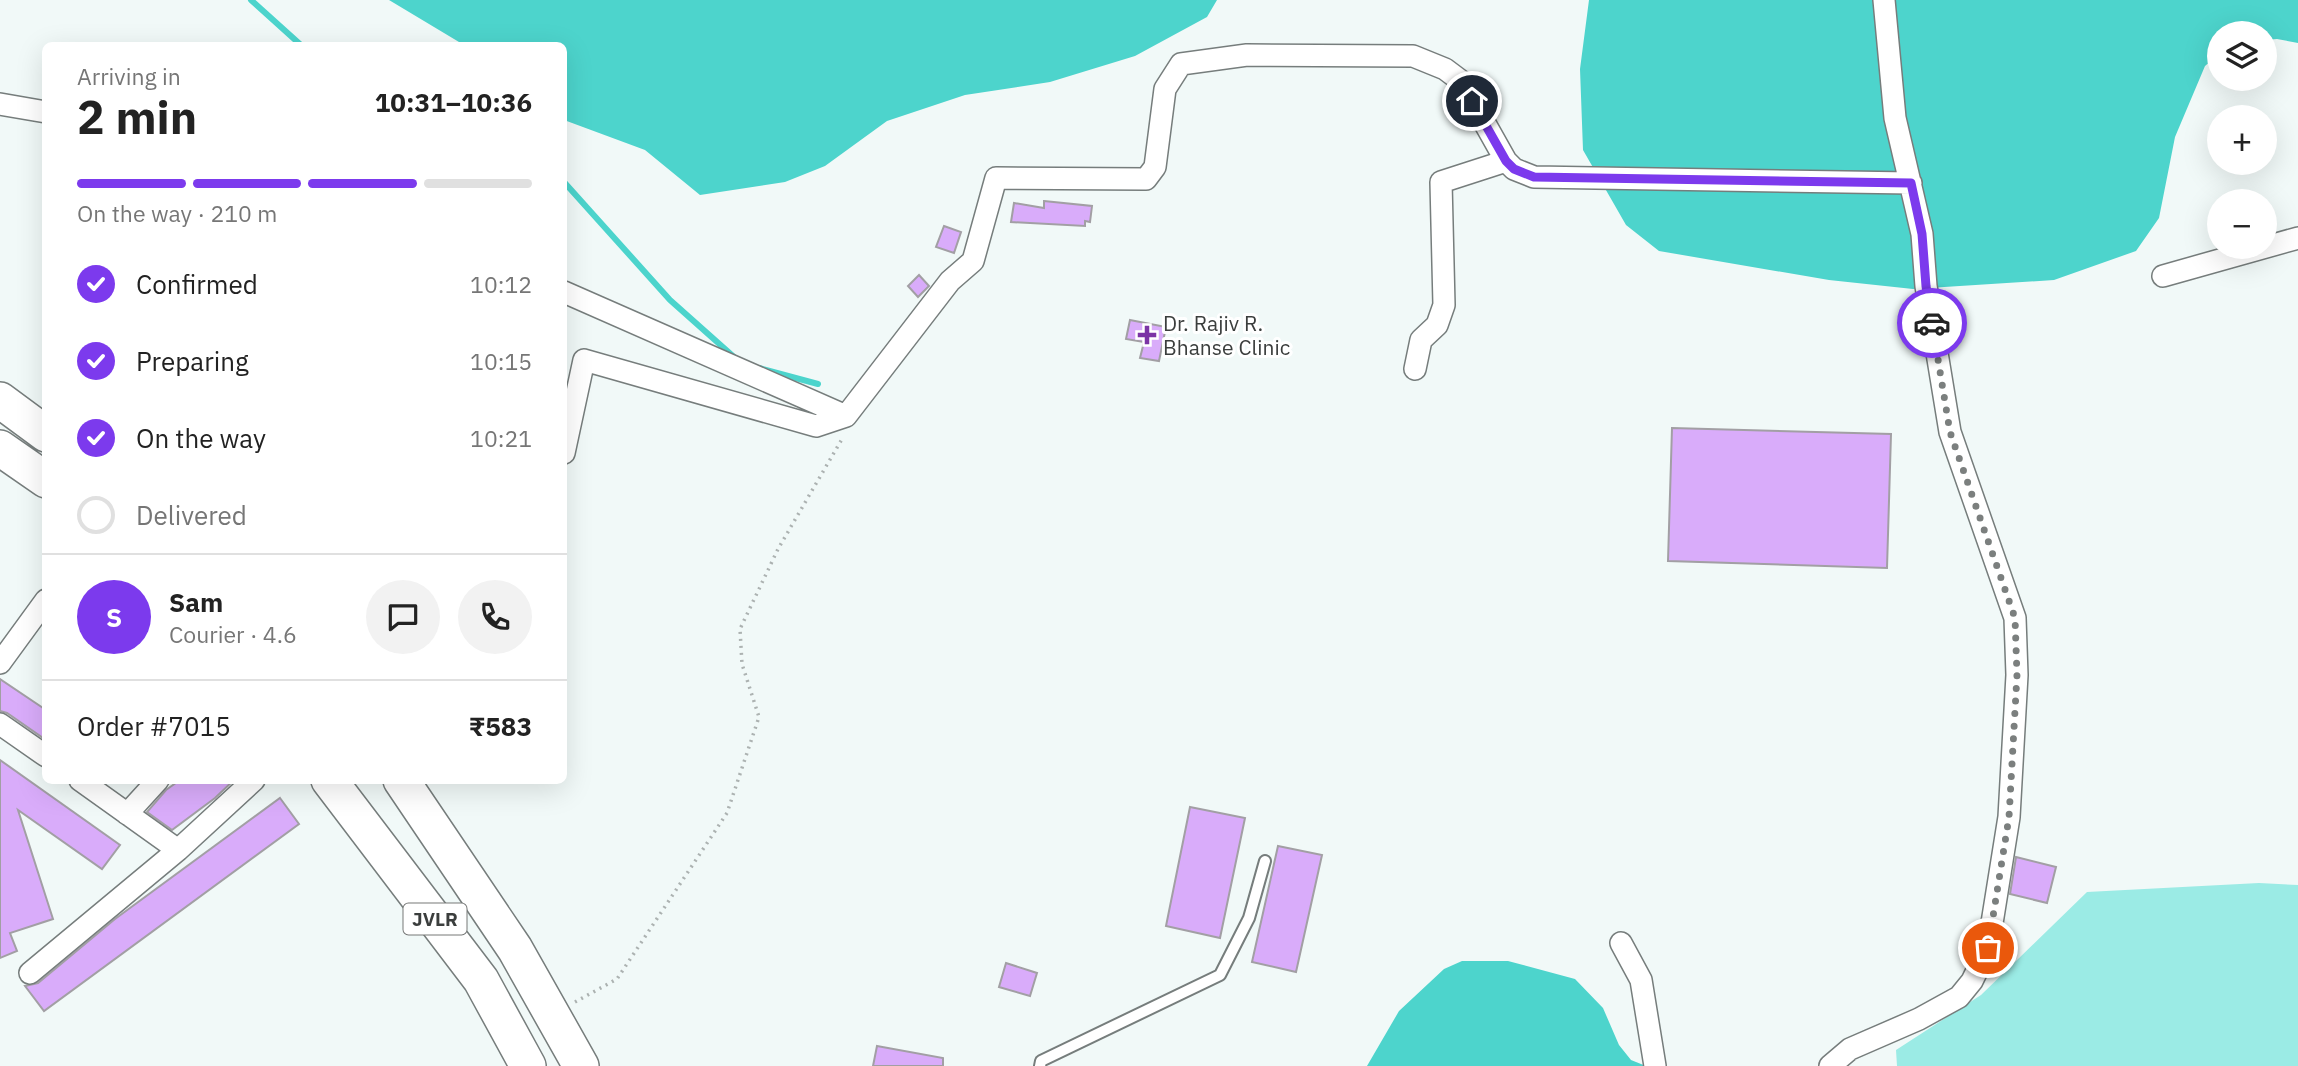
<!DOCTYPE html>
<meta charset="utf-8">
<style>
:root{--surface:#fff;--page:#f2f2f2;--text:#222;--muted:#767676;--line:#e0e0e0;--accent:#7c3aed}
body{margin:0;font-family:"IBM Plex Sans",sans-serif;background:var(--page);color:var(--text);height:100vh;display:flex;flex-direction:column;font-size:26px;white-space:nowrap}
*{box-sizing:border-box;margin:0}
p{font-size:23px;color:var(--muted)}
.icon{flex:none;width:38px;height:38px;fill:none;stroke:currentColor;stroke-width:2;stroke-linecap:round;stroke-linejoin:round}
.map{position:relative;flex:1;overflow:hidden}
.side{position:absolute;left:42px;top:42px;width:525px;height:742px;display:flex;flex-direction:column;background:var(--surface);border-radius:10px;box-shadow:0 7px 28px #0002}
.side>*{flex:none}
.controls{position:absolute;left:2207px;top:21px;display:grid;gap:14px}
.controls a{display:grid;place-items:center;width:70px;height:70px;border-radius:50%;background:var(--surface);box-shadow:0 7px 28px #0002;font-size:35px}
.pin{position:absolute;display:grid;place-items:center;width:60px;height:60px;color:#fff;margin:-30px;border:4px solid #fff;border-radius:50%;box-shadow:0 2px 7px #0007}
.courier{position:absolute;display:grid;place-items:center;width:70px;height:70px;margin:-35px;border:5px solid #7c3aed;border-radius:50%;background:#fff;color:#222;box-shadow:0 2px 9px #0007}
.summary em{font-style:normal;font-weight:700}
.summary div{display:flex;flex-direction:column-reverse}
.summary{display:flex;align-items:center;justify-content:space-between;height:119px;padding:0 35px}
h1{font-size:46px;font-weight:700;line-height:52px}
.bar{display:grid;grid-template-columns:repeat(4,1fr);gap:10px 7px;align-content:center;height:84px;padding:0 35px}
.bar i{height:9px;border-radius:5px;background:var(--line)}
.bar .on{background:var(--accent)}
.bar p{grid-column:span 4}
.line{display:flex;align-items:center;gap:18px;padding:0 35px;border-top:2px solid var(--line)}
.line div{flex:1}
.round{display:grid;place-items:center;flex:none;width:74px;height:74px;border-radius:37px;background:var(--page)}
ol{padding:0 35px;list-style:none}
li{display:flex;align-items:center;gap:21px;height:77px}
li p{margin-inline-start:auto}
li .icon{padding:7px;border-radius:50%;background:var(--accent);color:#fff;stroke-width:4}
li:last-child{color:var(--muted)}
li i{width:38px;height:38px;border:4px solid var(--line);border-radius:50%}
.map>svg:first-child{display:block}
.green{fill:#9bebe5}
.forest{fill:#4dd4cc}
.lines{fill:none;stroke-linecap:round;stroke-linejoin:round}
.stream{stroke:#4cd4cc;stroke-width:6}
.building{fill:#d9acfa;stroke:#a29fa4;stroke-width:2}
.lane-casing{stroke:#767d7c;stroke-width:14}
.street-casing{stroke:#767d7c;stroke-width:24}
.primary-casing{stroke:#767d7c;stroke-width:38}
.path{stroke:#acb2b1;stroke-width:3.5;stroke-dasharray:2 5;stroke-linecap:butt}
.lane{stroke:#fff;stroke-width:10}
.street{stroke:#fff;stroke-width:21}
.primary{stroke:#fff;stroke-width:35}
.done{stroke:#7b7f7e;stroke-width:7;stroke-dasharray:0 12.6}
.route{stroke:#7c3aed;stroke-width:9}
.poi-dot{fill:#7b33a5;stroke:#fff;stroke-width:2.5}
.labels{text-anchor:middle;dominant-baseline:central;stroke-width:6;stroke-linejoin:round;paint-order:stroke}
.shield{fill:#fff;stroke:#767877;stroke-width:2}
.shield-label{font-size:19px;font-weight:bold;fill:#3b3e3d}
.poi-label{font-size:21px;fill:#3b3e3d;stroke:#fff;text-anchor:start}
</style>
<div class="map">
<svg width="2298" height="1066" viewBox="0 0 2298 1066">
<rect width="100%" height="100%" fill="#f1f9f8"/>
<path class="green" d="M2259,883L2298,885V1066H1897L1896,1050L1981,995L2087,892Z"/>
<path class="forest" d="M389,0H1217L1207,17L1135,56L1050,82L965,95L887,121L825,166L785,182L700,195L645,150L564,120V46L464,45Z
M1589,0H2298V43L2277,39L2265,40L2264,33H2219V54L2205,66L2175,137L2159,218L2136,251L2054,280L1913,289L1829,280L1659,251L1626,225L1583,150L1580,69Z
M1462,961H1508L1575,979L1603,1008L1619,1045L1631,1060L1646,1066H1367L1399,1011L1444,969Z"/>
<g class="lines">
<path class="stream" d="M251,0L302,46
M564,182L670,300L734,357
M759,368L818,384"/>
</g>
<path class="building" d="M1044,201L1092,206L1090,222L1085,221V226L1011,222L1014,203L1044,208Z
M944,226L961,232L954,253L936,247Z
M919,275L929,286L918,297L908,286Z
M1130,320L1166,327L1159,361L1140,358L1144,342L1126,339Z
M1672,428L1891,434L1887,568L1668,561Z
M0,679L46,710V740L7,713L0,711Z
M0,760L120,845L102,869L18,810L53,919L10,933L17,951L0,958Z
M180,780H234L215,798L172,830L147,812L166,790Z
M280,798L299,824L44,1011L25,986L38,983L115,919Z
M1190,807L1245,818L1220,938L1166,926Z
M1278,846L1322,855L1296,972L1252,962Z
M2016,857L2056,867L2047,903L2010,894Z
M1006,963L1037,973L1030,996L999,987Z
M877,1046L943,1058V1066H873Z"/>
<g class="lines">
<g class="lane-casing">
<path id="lane" d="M1040,1066L1041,1061L1220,975L1249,918L1265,861"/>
</g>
<g class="street-casing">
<path id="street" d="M0,104L46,112
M2163,276L2298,238
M564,292L846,416
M1415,369L1421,340L1437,325L1444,305L1441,182L1506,161
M564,453L584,360L816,426L846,416L950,281L973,261L996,178L1146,179L1155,167L1165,89L1181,64L1247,55L1413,56L1445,69L1461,81L1506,161L1514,169L1534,177L1911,183
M0,663L46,600
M0,724L46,756
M80,780L178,850
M127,814L158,780
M1621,943L1641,980L1655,1066
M30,973L178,850L254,780
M1830,1066L1850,1049L1919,1019L1959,997L1972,981L1988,948L2009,817L2017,675L2015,618L1950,432L1926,286L1922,234L1895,118L1884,0"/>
</g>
<g class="primary-casing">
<path id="primary" d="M0,400L46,434
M0,448L46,480
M329,780L481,980L528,1066
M401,780L515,949L581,1066"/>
</g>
<path class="path" d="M575,1002L617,979L727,813L759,717L742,664L740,629L778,549L842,439"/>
<use href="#lane" class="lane"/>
<use href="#street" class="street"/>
<use href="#primary" class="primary"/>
</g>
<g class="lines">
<path class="done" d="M1932,323L1950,432L2015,618L2017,675L2009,817L1988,948"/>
<path class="route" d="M1472,101L1506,161L1514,169L1534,177L1911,183L1922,234L1926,286L1932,323"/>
</g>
<path class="poi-dot" d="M1143.5 324.5h7v7h7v7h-7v7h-7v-7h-7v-7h7z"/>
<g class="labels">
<rect class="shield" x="403.5" y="903.5" width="63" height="31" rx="5"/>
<g class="shield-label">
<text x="435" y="919">JVLR</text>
</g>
<g class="poi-label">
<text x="1163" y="323">Dr. Rajiv R.<tspan x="1163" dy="24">Bhanse Clinic</tspan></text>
</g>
</g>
</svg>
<div class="controls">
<a><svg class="icon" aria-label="layers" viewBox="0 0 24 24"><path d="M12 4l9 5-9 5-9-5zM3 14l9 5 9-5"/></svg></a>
<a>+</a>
<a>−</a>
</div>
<div class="pin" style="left:1988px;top:948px;background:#ea580c"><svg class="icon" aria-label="bag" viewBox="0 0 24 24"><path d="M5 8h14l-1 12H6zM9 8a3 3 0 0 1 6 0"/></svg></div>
<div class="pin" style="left:1472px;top:101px;background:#1f2937"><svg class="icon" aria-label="home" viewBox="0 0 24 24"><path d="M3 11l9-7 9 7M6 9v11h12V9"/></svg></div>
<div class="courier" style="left:1932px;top:323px"><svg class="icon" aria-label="car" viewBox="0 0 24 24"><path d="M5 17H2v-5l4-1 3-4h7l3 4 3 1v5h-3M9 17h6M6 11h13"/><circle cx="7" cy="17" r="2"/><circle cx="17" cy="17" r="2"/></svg></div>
<section class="side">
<div class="summary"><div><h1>2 min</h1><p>Arriving in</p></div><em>10:31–10:36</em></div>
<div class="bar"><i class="on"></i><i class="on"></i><i class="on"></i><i></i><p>On the way · 210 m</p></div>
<ol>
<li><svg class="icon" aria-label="check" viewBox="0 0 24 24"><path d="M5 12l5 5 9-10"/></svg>Confirmed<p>10:12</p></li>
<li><svg class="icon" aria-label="check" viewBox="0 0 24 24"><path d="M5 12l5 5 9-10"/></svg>Preparing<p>10:15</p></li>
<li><svg class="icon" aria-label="check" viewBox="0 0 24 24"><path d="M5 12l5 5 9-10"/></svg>On the way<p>10:21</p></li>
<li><i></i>Delivered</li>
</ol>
<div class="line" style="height:126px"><b class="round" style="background:var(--accent);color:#fff">S</b><div><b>Sam</b><p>Courier · 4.6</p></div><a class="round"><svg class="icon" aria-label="chat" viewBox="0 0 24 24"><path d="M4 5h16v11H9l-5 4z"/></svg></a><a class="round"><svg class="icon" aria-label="phone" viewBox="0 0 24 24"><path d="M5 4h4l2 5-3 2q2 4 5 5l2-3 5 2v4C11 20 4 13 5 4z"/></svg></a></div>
<div class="line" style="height:91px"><div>Order #7015</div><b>₹583</b></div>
</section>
</div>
